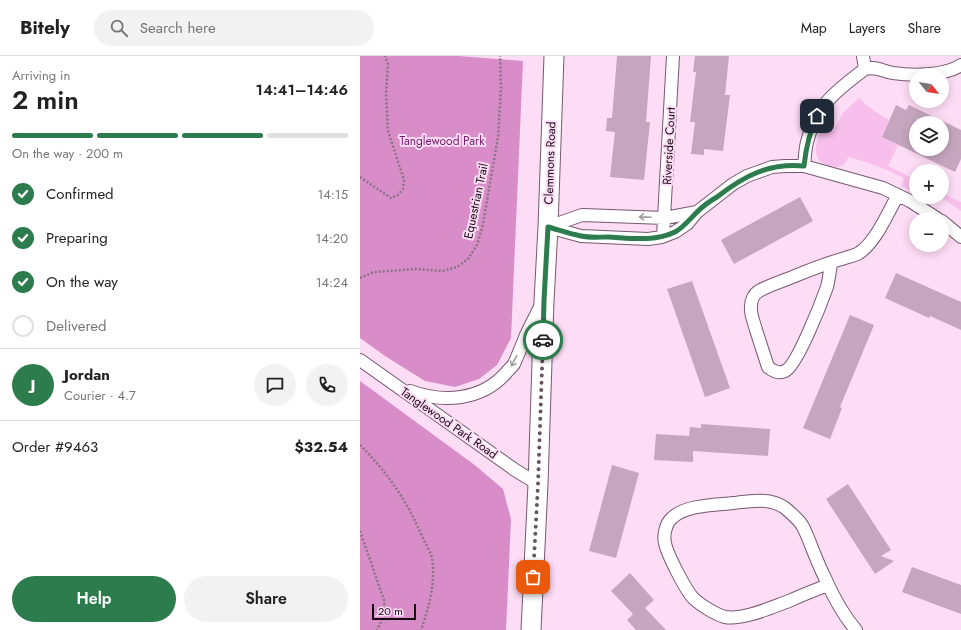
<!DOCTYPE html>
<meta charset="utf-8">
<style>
:root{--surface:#fff;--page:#f2f2f2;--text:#222;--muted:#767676;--line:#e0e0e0;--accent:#2c7c4d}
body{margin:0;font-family:Jost,sans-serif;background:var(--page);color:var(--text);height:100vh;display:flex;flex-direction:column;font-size:15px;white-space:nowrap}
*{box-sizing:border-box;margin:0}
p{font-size:13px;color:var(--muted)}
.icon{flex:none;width:22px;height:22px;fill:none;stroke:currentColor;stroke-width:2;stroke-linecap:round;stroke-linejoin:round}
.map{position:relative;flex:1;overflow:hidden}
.panel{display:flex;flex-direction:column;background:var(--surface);width:360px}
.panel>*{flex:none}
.needle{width:26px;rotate:120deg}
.tools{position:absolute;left:549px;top:12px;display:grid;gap:8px}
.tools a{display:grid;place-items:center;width:40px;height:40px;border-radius:50%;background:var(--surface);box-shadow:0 2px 10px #0003;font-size:20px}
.scale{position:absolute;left:12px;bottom:10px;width:44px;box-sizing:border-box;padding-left:4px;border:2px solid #150a12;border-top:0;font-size:11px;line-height:14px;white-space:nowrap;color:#150a12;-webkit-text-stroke:3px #fddcf5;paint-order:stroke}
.pin{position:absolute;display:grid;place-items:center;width:34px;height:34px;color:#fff;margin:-17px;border-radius:8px;box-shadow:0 2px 6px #0006}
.courier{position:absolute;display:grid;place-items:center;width:40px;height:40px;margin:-20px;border:3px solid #2c7c4d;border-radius:50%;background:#fff;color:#222;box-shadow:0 1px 5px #0007}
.overview em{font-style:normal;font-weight:600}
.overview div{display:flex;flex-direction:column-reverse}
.overview{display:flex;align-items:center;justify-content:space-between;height:68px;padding:0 12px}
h1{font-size:26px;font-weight:600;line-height:30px}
.bar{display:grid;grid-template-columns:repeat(4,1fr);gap:6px 4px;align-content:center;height:48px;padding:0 12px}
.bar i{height:5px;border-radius:3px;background:var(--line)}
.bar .active{background:var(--accent)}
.bar p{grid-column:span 4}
.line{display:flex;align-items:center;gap:10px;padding:0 12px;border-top:1px solid var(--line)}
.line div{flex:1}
.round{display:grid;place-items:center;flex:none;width:42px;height:42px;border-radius:21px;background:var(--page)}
ol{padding:0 12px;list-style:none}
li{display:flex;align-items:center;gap:12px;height:44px}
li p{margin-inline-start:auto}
li .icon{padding:4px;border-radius:50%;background:var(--accent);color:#fff;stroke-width:4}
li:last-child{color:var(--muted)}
li i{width:22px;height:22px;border:2px solid var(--line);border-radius:50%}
.cta{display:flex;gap:8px;margin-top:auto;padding:8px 12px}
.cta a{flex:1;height:46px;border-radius:24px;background:var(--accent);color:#fff;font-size:16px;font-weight:600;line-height:46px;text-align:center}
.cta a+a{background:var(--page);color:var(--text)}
header{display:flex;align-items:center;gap:24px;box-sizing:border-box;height:56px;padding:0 20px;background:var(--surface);border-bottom:1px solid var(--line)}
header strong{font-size:19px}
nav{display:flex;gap:22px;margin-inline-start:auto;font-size:14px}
.search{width:280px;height:36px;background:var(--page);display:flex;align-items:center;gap:10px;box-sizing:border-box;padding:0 14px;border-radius:22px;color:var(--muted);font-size:15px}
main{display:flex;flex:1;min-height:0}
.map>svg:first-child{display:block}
.green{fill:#f8bfec}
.forest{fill:#d88dc9}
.building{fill:#c6a6bf;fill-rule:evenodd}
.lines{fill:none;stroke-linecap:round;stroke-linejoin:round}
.street-casing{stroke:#765970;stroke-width:14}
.primary-casing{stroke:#765970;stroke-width:21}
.path{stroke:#8a7484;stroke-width:2.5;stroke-dasharray:2 2;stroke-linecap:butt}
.street{stroke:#fff;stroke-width:12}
.primary{stroke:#fff;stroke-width:19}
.oneway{stroke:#a19da0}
.done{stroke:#665461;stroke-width:4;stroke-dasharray:0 7.2}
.route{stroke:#2c7c4d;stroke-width:5}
.labels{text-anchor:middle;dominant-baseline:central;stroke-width:4;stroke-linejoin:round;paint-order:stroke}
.park-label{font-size:12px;fill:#751d69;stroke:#fddcf5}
.street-label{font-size:12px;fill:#150a12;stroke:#fddcf5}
</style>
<header>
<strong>Bitely</strong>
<div class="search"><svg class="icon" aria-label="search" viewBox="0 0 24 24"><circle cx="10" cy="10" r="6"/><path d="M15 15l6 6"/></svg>Search here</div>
<nav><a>Map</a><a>Layers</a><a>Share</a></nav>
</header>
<main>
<section class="panel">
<div class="overview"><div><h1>2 min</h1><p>Arriving in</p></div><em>14:41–14:46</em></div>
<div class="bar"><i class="active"></i><i class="active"></i><i class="active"></i><i></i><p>On the way · 200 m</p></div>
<ol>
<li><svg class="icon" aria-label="check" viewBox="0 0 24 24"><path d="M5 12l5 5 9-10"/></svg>Confirmed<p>14:15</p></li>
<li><svg class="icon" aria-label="check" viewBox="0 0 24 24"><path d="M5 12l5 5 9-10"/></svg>Preparing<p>14:20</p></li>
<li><svg class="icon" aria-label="check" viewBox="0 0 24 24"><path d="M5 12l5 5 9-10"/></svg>On the way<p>14:24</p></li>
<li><i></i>Delivered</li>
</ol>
<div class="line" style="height:72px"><b class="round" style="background:var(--accent);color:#fff">J</b><div><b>Jordan</b><p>Courier · 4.7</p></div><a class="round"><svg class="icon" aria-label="chat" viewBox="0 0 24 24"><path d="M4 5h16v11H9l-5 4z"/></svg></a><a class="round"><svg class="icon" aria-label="phone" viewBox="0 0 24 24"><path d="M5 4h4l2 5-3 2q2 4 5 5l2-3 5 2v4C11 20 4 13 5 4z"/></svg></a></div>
<div class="line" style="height:52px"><div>Order #9463</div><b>$32.54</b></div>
<div class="cta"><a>Help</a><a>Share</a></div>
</section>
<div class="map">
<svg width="601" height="574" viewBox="0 0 601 574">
<rect width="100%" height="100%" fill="#fddcf5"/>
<path class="green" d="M499,42C508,51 518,58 529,64L522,81L538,89L528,110L556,124V129L553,134H549L542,130V128L544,122C526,113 508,106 488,101C487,103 487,106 485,107C479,114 464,111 459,104C453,96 457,84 460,77L467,74L473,75L483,57Z
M582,137L601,146V155L587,145L580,141H582Z"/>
<path class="forest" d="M0,0H99L163,5L151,282L137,309L119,323L95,331L65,325L25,300L0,282Z
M0,325L116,410L143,433L151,463L146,574H0Z"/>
<path class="building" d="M257,0H291L286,66H290L284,124L250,121L255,76L246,75L247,62H252Z
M335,0H369L365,39H370L363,95L344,93V99L331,98L335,66H330L336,16H333Z
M536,49L546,54L549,49L601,74V103L595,116L522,81ZM556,67H582V93H556Z
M440,141L453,165L374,208L361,184Z
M536,217L601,246V274L570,260L569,262L525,242Z
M332,225L370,332L345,341L307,233Z
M490,259L514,269L480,351L482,352L470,383L443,372Z
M341,368L410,373L408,400L333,395V406L294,404L296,378L329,380L330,371L341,372Z
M252,409L279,417L256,502L229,495Z
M488,428L531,494L521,500L534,505L515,518L466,443Z
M552,511L601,529V558L542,536Z
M270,517L294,544L285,552L306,574H276L267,564L273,558L251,535Z"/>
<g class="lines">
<g class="street-casing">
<path id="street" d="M503,0L505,13
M444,110C445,102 445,94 447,86C456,49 477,34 505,13C516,10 522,15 533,17C552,20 585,20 601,9
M582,165L601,181
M188,171L222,159L305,162L337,156L373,128L387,120L412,111L425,110H444L523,132L550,145L578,163
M188,171L221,180L288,183L302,181L315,176L327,168L337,156
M303,180L313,0
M471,207C470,214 469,223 467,231C462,245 437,310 425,315C419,318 413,315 408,311C404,299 400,286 396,274C394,266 390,258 391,250C391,244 394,238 399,235C409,229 420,226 430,222C447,215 464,208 482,203C487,201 494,200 499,197C516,186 528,156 538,139
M0,304L155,414L178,428
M50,335C83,347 121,345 146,317C148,314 152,311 154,308C158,299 162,289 166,279C171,269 176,259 181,249
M468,529C455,534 442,539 429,545C412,551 384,564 365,561C355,558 342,550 334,543C326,535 307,498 305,487C303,479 306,467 312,462C325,449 355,449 373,447C390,445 410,441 425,452C431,457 438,463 442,469C446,476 449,484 452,492C456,502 460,512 465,522C473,540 483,559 496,574"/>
</g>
<g class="primary-casing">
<path id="primary" d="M171,574L178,428L184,245L188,171L194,0"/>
</g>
<path class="path" d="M0,121L31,142L38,139L43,133L44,124L28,75L26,39L28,8L25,0
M0,222L14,216L56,213L83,215L97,211L108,203L117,189L123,168L138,81L141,32L140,0
M0,389C20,409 38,432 51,457C55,464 58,472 62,480C65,487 70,494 72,502C76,525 69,552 61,574
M0,475L24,544L25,558L17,574"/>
<use href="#street" class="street"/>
<use href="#primary" class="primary"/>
</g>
<defs><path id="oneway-shaft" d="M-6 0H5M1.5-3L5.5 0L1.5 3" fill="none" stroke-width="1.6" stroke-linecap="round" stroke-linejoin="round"/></defs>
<g class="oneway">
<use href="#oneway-shaft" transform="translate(285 161) rotate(-178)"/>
<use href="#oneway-shaft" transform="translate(154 305) rotate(117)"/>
</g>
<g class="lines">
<path class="done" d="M173,521L178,428L183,284"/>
<path class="route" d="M183,284L184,244L188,171C199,174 210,178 221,180C230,182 239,181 248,181C270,182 294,186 315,176C324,171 330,163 337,156C343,150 350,145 357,141C384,120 408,107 444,110C446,91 449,77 457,60"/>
</g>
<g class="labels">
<g class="park-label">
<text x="82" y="85">Tanglewood Park</text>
</g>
<g class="street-label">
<text transform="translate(309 90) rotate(-87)">Riverside Court</text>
<text transform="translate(190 107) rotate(-88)">Clemmons Road</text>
<text transform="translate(116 145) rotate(-78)">Equestrian Trail</text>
<text transform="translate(89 367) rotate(35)">Tanglewood Park Road</text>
</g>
</g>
</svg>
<div class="tools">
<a><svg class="needle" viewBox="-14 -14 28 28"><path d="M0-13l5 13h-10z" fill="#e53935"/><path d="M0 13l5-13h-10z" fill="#767676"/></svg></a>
<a><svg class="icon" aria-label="layers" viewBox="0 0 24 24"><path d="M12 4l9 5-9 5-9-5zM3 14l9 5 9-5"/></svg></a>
<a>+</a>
<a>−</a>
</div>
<div class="scale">20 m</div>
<div class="pin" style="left:173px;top:521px;background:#ea580c"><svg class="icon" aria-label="bag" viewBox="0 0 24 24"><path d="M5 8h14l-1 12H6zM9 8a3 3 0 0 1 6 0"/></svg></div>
<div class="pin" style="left:457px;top:60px;background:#1f2937"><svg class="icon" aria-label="home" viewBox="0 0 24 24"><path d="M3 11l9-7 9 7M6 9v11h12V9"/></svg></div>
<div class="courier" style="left:183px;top:284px"><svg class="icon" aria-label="car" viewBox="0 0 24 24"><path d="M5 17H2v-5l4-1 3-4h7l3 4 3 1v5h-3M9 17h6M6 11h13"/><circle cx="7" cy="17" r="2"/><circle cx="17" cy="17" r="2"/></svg></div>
</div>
</main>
